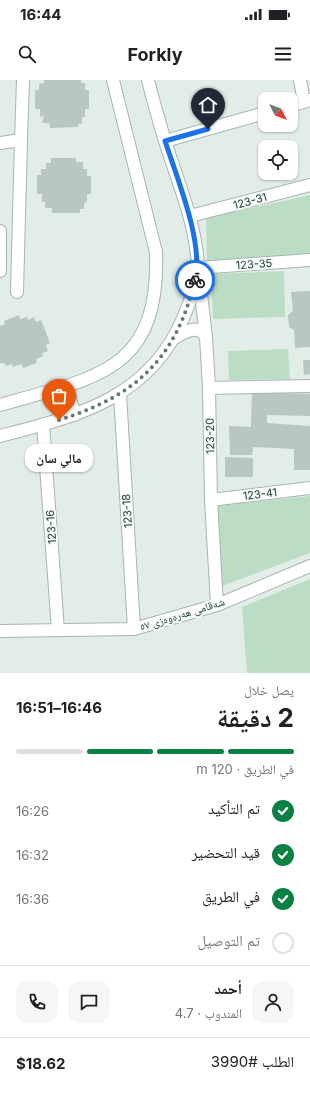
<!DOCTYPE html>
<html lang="ar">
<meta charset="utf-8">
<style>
:root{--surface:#fff;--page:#f6f6f6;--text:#202124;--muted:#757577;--line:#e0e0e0;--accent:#0b8043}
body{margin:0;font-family:Inter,"Noto Naskh Arabic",sans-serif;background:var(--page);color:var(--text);direction:rtl;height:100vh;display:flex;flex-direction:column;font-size:15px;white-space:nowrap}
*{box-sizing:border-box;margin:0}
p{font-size:13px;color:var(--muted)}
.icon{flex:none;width:22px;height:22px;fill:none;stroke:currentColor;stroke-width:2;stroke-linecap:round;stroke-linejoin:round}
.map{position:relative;height:593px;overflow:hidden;direction:ltr}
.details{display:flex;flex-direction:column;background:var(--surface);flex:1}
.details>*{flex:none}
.needle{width:26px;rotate:132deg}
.buttons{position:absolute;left:258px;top:12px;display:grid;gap:8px}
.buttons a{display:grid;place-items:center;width:40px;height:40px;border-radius:8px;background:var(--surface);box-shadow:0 1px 3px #0004;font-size:20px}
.pin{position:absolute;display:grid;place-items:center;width:34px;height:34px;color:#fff;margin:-41px -17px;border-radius:50% 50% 50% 0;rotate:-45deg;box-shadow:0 0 4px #0007}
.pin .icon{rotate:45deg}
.courier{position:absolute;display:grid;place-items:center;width:40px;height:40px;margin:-20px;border:3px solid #1a73e8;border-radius:50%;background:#fff;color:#222;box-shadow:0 1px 5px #0007}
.bubble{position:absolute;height:28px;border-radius:12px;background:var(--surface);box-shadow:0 1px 3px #0004;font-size:13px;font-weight:700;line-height:28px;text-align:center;direction:rtl}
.headline em{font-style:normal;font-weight:700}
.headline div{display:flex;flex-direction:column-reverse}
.headline{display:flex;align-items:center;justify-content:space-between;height:68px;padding:0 16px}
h1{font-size:26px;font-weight:700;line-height:30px}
.bar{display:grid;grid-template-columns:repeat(4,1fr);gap:6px 4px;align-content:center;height:48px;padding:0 16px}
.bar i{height:5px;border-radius:3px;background:var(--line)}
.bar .active{background:var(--accent)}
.bar p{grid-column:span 4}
.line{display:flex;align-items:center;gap:10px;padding:0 16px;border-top:1px solid var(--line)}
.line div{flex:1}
.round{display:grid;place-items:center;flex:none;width:42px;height:42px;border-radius:12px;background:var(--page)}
ol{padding:0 16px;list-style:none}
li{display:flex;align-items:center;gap:12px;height:44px}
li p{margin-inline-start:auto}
li .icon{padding:4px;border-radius:50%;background:var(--accent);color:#fff;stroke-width:4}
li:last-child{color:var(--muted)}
li i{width:22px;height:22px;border:2px solid var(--line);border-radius:50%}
.status{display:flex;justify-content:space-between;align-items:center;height:28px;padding:0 20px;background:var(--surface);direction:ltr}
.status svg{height:11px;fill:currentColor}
header{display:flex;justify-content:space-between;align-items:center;height:52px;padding:0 16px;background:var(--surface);font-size:18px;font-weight:700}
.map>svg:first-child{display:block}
.green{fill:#bcddc5}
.building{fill:#b8c7c1}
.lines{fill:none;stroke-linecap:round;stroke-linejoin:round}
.minor-casing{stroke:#a6b5af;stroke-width:14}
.tertiary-casing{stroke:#a6b5af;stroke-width:14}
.minor{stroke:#fff;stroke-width:12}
.tertiary{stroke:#fff;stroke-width:12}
.done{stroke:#667b74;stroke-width:4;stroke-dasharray:0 7.2}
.route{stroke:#1a73e8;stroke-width:5}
.labels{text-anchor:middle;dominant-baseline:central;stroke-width:4;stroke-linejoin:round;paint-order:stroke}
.street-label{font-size:11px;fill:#233e36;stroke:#f3f9f6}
</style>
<div class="status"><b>16:44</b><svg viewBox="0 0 49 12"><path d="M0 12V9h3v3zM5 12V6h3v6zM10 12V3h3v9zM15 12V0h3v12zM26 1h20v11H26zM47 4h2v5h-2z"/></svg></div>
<header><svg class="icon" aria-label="menu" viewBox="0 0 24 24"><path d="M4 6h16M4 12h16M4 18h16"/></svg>Forkly<svg class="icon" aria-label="search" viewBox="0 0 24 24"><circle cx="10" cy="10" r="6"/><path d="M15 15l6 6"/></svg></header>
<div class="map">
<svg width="310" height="593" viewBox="0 0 310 593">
<rect width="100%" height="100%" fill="#e3ede8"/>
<path class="green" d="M310,115V174L207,181L206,138Z
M284,191L285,237L213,239L211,194Z
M288,269L290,299L229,300L228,271Z
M310,416V473L217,508L214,426Z
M310,499V593H247L242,527Z"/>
<path class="building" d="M44,0H81V3H85V10H89V29H85V37H82V44H78V47L50,48L49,43H42L44,36L40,37V29H35V10H39V4L44,3Z
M51,78H76V82H83V89H87V96H91V114H87V122L84,123V129H80V133H52V128H45V122H42V114H37V95H41V89H46V83H51Z
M310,211V267L295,268L294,250L289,247L288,235L293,231L291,212Z
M19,235L20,239L27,237L28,240L34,237L36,242L41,240L50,263L46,265L48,271L42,273L43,276L36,279L37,283L23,288L21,284L13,287L12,284L6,286L4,283H0V246L5,244L4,241Z
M303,280H310V294L304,295Z
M252,312L310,314V336L267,335V343L310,346V390H294V369L253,367L252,375H230L229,346L251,347Z
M225,377L253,378V397H225Z"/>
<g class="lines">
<g class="minor-casing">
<path id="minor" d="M300,0L304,22
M291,26L310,20
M21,60L23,0
M165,61L265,33
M0,63L21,60L17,212
M190,136L310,105
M0,151V191
M209,308L310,306
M120,314L134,549
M43,345L58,550
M211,420L310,408
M217,525L211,420L209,308L206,257L198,188L310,180"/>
</g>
<g class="tertiary-casing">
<path id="tertiary" d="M173,259C184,252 198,243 206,257
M66,307L75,335
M0,325C96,297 160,293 156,172L113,0
M0,356C78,336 151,318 184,236C189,224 198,200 198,187C196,143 178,103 165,61C159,41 153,20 148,0
M0,551L134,549L217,525L310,486"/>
</g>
<use href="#minor" class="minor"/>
<use href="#tertiary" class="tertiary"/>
</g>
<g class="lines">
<path class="done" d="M59,340C136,316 176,279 195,200"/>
<path class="route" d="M195,200C204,163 177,98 165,61L208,49"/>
</g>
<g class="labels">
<g class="street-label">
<text transform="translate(250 121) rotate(-15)">123-31</text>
<text transform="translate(254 184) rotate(-4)">123-35</text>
<text transform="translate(210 356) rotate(-91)">123-20</text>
<text transform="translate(260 414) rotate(-7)">123-41</text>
<text transform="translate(127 431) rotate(-94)">123-18</text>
<text transform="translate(51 447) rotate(-94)">123-16</text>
<text transform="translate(182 534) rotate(-17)">شەقامی هەرەوەزی ٥٧</text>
</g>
</g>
</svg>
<div class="buttons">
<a><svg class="needle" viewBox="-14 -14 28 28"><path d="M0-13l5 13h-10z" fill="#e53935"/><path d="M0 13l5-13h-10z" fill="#757577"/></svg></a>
<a><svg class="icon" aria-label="locate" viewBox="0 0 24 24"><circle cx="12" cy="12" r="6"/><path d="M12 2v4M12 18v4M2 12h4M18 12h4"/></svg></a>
</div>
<div class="pin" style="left:59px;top:340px;background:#ea580c"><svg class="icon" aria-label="bag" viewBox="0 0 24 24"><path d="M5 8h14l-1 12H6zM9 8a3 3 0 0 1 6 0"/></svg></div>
<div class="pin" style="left:208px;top:49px;background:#1f2937"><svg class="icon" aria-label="home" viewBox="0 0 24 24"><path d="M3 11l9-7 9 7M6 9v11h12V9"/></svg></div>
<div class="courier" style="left:195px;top:200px"><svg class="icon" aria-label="bike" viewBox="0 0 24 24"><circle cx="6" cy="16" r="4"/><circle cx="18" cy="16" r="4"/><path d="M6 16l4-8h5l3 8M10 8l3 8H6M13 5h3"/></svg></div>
<div class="bubble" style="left:25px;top:364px;width:68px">مالي سان</div>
</div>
<section class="details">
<div class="headline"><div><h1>2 دقيقة</h1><p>يصل خلال</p></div><em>16:46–16:51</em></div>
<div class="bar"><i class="active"></i><i class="active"></i><i class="active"></i><i></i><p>في الطريق · 120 m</p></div>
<ol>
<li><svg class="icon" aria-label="check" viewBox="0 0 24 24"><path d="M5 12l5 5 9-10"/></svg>تم التأكيد<p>16:26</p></li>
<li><svg class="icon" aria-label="check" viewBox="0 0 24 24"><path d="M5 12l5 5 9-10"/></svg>قيد التحضير<p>16:32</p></li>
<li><svg class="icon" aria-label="check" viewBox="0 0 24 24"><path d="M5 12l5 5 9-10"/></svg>في الطريق<p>16:36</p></li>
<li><i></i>تم التوصيل</li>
</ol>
<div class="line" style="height:72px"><a class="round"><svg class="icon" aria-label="person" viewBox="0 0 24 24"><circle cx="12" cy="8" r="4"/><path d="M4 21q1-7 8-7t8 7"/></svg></a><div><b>أحمد</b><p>المندوب · 4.7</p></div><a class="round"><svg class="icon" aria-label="chat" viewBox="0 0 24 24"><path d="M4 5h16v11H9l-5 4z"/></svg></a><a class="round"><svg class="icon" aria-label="phone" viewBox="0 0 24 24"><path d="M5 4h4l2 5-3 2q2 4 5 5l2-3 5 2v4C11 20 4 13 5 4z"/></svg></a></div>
<div class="line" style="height:52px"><div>الطلب #3990</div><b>$18.62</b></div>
</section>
